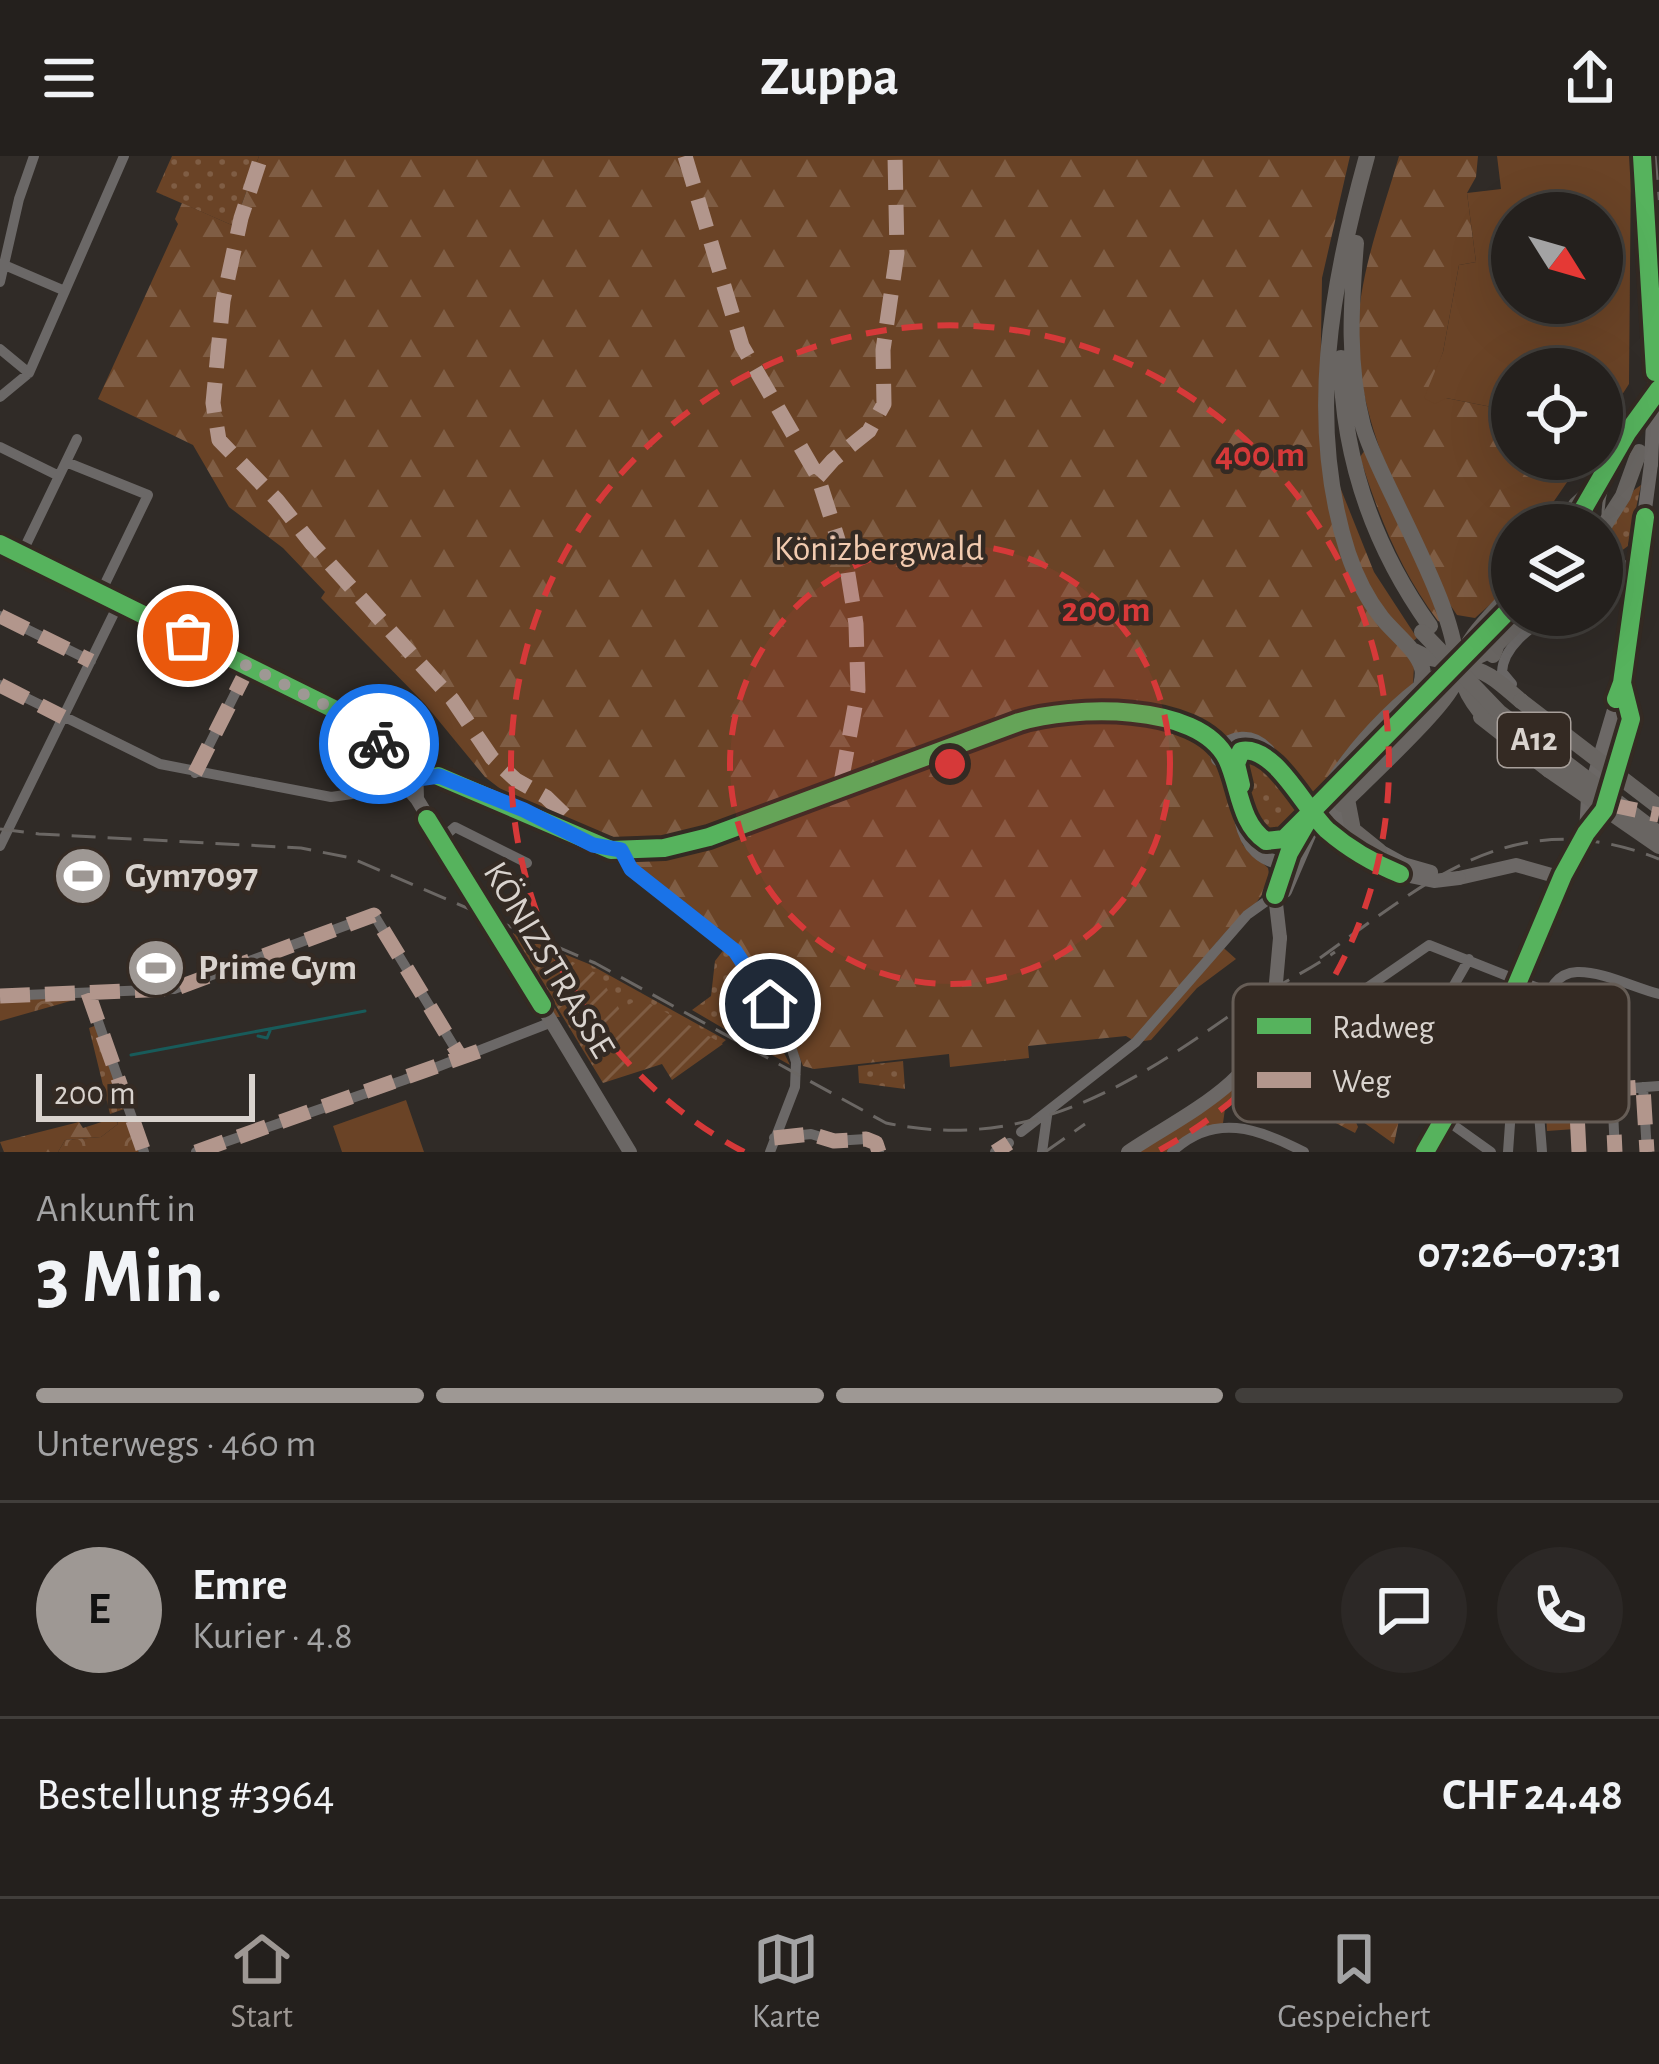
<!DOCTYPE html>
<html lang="de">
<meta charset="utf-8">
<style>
:root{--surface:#24201d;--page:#2c2826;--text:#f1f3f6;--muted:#a3a3a4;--line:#413e3b;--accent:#9e9894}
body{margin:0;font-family:"Alegreya Sans",sans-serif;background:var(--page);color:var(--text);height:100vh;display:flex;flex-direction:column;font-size:45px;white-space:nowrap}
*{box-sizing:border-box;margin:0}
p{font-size:39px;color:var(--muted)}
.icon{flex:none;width:66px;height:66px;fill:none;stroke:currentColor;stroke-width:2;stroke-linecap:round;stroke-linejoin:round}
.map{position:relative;height:996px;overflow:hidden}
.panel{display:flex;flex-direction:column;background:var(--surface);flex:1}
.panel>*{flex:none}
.needle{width:78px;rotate:127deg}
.controls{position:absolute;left:1491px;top:36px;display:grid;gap:24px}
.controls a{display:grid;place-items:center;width:132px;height:132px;border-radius:50%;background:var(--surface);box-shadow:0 12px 48px #0002,0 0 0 3px var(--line);font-size:60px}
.scale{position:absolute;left:36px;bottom:30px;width:219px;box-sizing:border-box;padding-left:12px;border:6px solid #d9d3ce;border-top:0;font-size:33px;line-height:42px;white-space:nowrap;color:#d9d3ce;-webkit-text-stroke:9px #342a23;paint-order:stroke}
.pin{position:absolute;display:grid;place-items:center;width:102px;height:102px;color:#fff;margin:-51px;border:6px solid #fff;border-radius:50%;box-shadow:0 3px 12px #0007}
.courier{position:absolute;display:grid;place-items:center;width:120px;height:120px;margin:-60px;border:9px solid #1a73e8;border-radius:50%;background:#fff;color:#222;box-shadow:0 3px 15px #0007}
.overview em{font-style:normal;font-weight:700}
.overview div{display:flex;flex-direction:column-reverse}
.overview{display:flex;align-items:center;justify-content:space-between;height:204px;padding:0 36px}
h1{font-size:78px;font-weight:700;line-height:90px}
.bar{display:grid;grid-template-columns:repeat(4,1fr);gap:18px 12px;align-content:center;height:144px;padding:0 36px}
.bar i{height:15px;border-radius:9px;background:var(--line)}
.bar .on{background:var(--accent)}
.bar p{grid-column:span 4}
.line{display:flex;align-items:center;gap:30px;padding:0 36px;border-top:3px solid var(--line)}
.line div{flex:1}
.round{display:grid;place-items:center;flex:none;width:126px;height:126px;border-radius:63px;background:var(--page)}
header{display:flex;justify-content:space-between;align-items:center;height:156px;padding:0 36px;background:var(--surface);font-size:54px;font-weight:700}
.tab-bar{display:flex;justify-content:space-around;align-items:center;height:168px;border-top:3px solid var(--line);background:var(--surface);font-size:33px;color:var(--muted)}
.tab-bar a{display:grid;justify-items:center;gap:6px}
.tab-bar .on{color:var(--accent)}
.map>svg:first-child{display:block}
.grass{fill:url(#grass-dots)}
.forest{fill:url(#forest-firs)}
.park{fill:url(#park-crowns)}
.garden{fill:url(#garden-furrows)}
.pitch{fill:#6a4326;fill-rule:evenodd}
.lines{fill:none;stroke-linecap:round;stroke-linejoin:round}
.stream{stroke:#185b5a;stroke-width:3}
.minor{stroke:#6b6867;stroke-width:10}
.major{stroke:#6c6866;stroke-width:14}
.highway{stroke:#696562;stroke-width:16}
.tram{stroke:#6b6764;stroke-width:3}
.rail{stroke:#6b6764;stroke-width:3;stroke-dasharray:24 12;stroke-linecap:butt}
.major-bridge{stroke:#6c6866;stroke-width:14}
.highway-bridge{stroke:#696562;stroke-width:16}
.quiet{stroke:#b2968c;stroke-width:15;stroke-dasharray:30 15;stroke-linecap:butt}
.cycleway-casing{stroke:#342a23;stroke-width:26}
.cycleway{stroke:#56b35d;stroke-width:18}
.done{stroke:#9e9894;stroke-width:12;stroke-dasharray:0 21.6}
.route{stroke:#1a73e8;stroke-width:15}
.ring{fill:none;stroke:#d63939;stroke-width:6;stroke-dasharray:21 15}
.labels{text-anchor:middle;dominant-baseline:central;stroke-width:9;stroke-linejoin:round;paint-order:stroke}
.shield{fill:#342a23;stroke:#a8a09b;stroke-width:3}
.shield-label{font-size:33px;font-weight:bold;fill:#d9d3ce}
.park-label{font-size:36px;fill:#f2cbb0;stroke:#342a23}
.poi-label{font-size:36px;font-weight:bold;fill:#d9d3ce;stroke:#342a23;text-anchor:start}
.street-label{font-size:36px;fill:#d9d3ce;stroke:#342a23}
.key{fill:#342a23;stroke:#665d56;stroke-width:3}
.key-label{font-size:33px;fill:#d9d3ce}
.centre{fill:#d63939;stroke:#342a23;stroke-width:6}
.ring-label{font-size:36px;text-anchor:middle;font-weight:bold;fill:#d63939;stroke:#342a23;stroke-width:9;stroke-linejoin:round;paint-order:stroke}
</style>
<header><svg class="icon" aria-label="menu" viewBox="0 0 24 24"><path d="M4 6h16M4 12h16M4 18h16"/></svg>Zuppa<svg class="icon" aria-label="share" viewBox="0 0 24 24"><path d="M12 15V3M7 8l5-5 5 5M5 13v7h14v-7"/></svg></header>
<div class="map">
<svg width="1659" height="996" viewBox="0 0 1659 996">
<defs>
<pattern id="grass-dots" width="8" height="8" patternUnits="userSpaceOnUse" patternTransform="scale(3)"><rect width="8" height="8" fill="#6a4326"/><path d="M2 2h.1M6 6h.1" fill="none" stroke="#7f5d44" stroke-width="1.8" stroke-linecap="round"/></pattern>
<pattern id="forest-firs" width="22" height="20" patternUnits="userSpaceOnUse" patternTransform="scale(3)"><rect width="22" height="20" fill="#6a4326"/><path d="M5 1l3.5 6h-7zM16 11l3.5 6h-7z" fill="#7f5d44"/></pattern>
<pattern id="park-crowns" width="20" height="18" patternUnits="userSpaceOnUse" patternTransform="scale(3)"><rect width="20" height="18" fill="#6a4326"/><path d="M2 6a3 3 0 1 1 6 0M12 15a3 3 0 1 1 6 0" fill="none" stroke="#7f5d44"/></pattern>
<pattern id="garden-furrows" width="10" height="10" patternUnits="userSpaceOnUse" patternTransform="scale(3)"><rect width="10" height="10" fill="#6a4326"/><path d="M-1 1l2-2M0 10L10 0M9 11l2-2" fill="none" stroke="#7f5d44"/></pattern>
</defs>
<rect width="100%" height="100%" fill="#302b27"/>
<path class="grass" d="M172,0H259L234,70L156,36Z
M1641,329L1628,390L1602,409V383L1634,334Z
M1246,600L1266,607L1301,657L1283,678L1271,680C1250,665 1236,620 1246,600Z
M500,772L589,808L726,884L721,888L640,843L621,855L514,778L560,861H556Z
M725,792L737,802L787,891L763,849L733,860L721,871L692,854L711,840L715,805Z
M97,869L127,952L110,958L89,872Z
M903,905L905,933L859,927L858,910Z"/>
<path class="forest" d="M259,0H1350L1322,122L1320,241L1333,360L1414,510L1413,529L1308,644L1266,586L1244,576L1216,607L1243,689L1268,712C1275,740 1234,766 1217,786L1236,803L1197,832L1151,884L1136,886L1126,880L1028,890L1029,902L950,911L949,898L814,913L803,910L789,874L746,802L602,684L511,641L485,621L425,548L321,442L325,436L283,392L229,351L193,289L98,243L178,68L175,63L182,47L234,70Z
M1399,0H1478L1476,21L1467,37L1476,106L1459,109L1443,196L1434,222L1446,242L1512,255V303H1583L1552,348L1564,360L1558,369H1512V429L1475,462L1457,459C1435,428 1422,394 1407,359C1383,305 1361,251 1358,191C1355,127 1382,60 1399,0Z
M1365,294L1444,467L1438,465C1400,414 1379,361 1360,301Z
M1338,326L1374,416L1417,482L1412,486C1359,428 1353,401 1338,326Z
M1285,837L1305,865L1303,869L1296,868L1300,872L1286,892C1323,918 1355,953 1399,964L1394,988L1272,901L1245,937L1226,946L1223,967L1169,996H1129L1244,917L1275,842Z
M114,962L118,968L101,981L65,984L58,996H4L0,986L79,966L83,972Z"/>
<path class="park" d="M73,842L74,844L0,865V844Z
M747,848L761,850L790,909L721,871Z
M1556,940L1559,962L1574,964L1575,973L1547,975L1545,941Z
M125,962L139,996H58L65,984L101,981L118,968L116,963Z"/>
<path class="garden" d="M512,777L598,818L620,854L640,842L723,888L672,924L662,908L603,927Z
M1271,902L1355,964L1358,971L1355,977L1280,938L1252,930L1251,925Z"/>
<path class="pitch" d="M1497,0H1631L1629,228L1602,270V213H1512V255L1446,242L1435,248L1424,242L1443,196L1459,109L1476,106L1467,37L1501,33ZM1512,57H1602V147H1512Z
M406,944L424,996H342L333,970Z"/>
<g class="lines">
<path class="stream" d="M258,880L267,882L270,875
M131,899L365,855"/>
<path class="minor" d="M2,108L65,135
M0,126L19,43L34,0
M0,193L29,217
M0,241L29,217L124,0
M0,291L59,320
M66,306L148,339L100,438
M21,399L77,283
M1602,424L1627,409L1636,411
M0,460L91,505
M1512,528L1502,516C1503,491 1530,472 1549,459
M0,529L160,608L331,641L352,638L398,619
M195,617L249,510
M440,684L455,671L527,707
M0,690L119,447
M621,694L631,713L740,800L788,882L796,906L795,931L770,996
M88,837L144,996
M0,840L174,833L374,759L461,902
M1310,871L1429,789L1548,836
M1418,892L1469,803
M1643,931L1647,996
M1612,934L1615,996
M1442,961L1491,996
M1021,976L1136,886L1247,759L1275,739
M774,982L811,978L834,985L866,983L876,987L879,996
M196,996L404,924L552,866
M995,996L1009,987
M1042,996L1047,960
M1172,996C1214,956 1258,972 1304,996
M1508,996L1520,827
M1542,996C1540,960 1520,818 1577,816C1602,815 1635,832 1659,838
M1579,996L1576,936L1659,930"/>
<path class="major" d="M1642,0L1655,221
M1574,369L1627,277L1656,236
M0,388L347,561L388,596L416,608L417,643
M1478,486L1512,451
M1215,596C1232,580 1252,577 1268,595
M391,601L399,622L417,643L630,996
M1218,603C1271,583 1277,611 1305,650
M418,611L524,654L593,689L640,694L709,681L1038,560C1087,550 1201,551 1227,603C1240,630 1239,667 1266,685L1284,683L1315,652
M1343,622L1437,527
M1335,644L1343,675L1403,708
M1241,663C1247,691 1261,706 1290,708
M1329,675L1361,699L1400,718
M1586,677L1588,641L1622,527L1651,308
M1586,678L1604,654L1628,576L1631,555L1622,527
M1459,722L1516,709L1562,722
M1285,735L1312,672L1359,619
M1280,782L1275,739L1282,713L1299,677
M1128,996C1181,960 1258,927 1273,860
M1425,996L1506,854L1575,698"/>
<path class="highway" d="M1367,0C1331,129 1306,267 1348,397C1356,421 1367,443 1382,462C1394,477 1417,494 1422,512C1424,518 1422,524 1421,530
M1341,202C1342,300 1373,390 1430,470
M1563,369L1576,349L1597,330
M1602,373L1623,340L1639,296
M1414,495C1439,509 1474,509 1497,488
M1493,499L1497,488L1526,459
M1481,561L1549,614
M1488,565C1435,506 1470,484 1512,436
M1327,639C1340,605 1425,510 1464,512C1487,512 1504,531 1521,545
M1347,643L1353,674L1379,695
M1342,648C1364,626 1446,550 1454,527C1472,472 1381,332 1363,270C1347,209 1351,150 1356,87"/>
<path class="tram" d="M1416,996L1503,853L1552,735L1588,669L1616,570V532L1630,433C1627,412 1612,400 1606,381C1592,330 1630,280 1659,242"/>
<path class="rail" d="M1655,0L1659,44
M0,673L39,678L301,692L351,702L595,807L886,967C1024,996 1125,933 1232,858C1265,835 1302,819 1335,796
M1320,802C1431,723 1515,646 1659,703
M1045,996L1085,968"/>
<path class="major-bridge" d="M1651,308L1655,221
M1575,698L1584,680
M1403,708L1431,716
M1400,718L1434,725L1459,722
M1273,860L1280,782"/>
<path class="highway-bridge" d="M1422,476L1499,556L1659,678
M1521,545L1659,651
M1549,614L1659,690"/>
<path class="quiet" d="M685,0L742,190L818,321L847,412L856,468L858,534L840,632
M259,7L241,62L223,145L213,247L219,284L277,344L312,388L452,543L492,602L516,624L546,641L574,668
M818,321L833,304L869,275L884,248L883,194L897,97L895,0
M0,460L91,505
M0,529L63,561
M195,617L249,510
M1607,648L1659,659
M88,837L144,996
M0,840L174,833L374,759L461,902
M1612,934L1615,996
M774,982L811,978L834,985L866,983L876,987L879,996
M196,996L482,894
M995,996L1009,987
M1579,996L1576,936L1643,931L1647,996"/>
<g class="cycleway-casing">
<path id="cycleway" d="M1642,0L1655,216
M1574,369L1627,277L1659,233
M0,388L342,557L403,605
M1616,543L1622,527L1645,361
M438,620L611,694L664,692L709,681L1019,566C1071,550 1198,545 1227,603C1240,630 1239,667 1266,685L1284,683L1315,652
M1241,629L1236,608L1241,595C1275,589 1304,652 1327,674C1349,693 1373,707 1400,718
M427,663L542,849
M1275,739L1289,697L1315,652L1512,451
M1425,996L1506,854L1563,719L1586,677L1604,654L1631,563L1622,527"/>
</g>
<use href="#cycleway" class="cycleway"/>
</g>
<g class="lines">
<path class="done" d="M188,480L341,557L379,588"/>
<path class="route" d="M379,588L404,625L439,620L524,654L593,689L621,694L631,713L735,795L770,848"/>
</g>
<circle cx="950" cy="608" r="220" fill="#d63939" fill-opacity=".12"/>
<g class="ring">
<circle cx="950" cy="608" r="220"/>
<path d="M744 996A439 439 0 1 1 1156 996"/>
</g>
<defs>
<g id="stadium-disc" transform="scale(3)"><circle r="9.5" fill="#9e9894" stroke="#342a23"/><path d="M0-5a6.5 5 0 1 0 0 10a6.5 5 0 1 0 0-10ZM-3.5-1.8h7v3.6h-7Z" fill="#fff"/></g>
</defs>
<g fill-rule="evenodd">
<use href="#stadium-disc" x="83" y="720"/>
<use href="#stadium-disc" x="156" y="812"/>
</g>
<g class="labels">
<rect class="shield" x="1498" y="557" width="72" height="54" rx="9"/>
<g class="shield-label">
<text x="1534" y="584">A12</text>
</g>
<g class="park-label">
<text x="879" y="393">Könizbergwald</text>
</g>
<g class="poi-label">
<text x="125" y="720">Gym7097</text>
<text x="198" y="812">Prime Gym</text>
</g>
<g class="street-label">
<text transform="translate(549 804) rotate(59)">KÖNIZSTRASSE</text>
</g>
</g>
<rect x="1233" y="828" width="396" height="138" rx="18" class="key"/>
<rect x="1257" y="862" width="54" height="16" fill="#56b35d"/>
<rect x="1257" y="916" width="54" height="16" fill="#b2968c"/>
<g class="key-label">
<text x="1332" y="882">Radweg</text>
<text x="1332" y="936">Weg</text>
</g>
<circle cx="950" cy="608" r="18" class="centre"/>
<g class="ring-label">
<text x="1260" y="310">400 m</text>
<text x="1106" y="465">200 m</text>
</g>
</svg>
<div class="controls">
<a><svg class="needle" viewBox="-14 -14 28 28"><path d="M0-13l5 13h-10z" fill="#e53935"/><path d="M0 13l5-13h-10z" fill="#a3a3a4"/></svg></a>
<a><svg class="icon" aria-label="locate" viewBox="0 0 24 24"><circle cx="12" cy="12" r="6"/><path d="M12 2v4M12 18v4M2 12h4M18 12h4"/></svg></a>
<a><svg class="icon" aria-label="layers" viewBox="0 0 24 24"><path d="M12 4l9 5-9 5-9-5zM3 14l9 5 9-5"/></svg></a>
</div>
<div class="scale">200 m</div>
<div class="pin" style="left:188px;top:480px;background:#ea580c"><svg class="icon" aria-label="bag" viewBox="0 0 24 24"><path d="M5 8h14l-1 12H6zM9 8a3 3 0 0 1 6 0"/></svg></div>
<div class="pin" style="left:770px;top:848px;background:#1f2937"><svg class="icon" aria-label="home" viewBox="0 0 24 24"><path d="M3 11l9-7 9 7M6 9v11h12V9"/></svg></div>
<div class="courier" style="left:379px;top:588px"><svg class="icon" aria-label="bike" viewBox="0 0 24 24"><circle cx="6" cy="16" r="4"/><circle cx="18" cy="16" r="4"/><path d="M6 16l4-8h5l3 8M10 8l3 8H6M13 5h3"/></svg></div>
</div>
<section class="panel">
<div class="overview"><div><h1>3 Min.</h1><p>Ankunft in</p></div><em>07:26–07:31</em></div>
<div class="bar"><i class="on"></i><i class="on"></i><i class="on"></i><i></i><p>Unterwegs · 460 m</p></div>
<div class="line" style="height:216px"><b class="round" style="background:var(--accent);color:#111">E</b><div><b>Emre</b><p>Kurier · 4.8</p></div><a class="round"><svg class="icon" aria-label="chat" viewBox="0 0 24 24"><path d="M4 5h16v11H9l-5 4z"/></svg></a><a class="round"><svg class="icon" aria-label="phone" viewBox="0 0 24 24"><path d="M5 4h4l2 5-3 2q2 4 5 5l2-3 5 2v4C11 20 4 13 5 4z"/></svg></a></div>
<div class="line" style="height:156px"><div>Bestellung #3964</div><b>CHF 24.48</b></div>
</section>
<nav class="tab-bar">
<a class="on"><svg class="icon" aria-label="home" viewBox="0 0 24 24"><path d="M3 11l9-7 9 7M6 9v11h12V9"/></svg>Start</a>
<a><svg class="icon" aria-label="map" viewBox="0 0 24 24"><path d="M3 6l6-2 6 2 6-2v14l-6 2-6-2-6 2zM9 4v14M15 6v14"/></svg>Karte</a>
<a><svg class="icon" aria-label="saved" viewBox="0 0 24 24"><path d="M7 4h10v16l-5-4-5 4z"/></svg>Gespeichert</a>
</nav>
